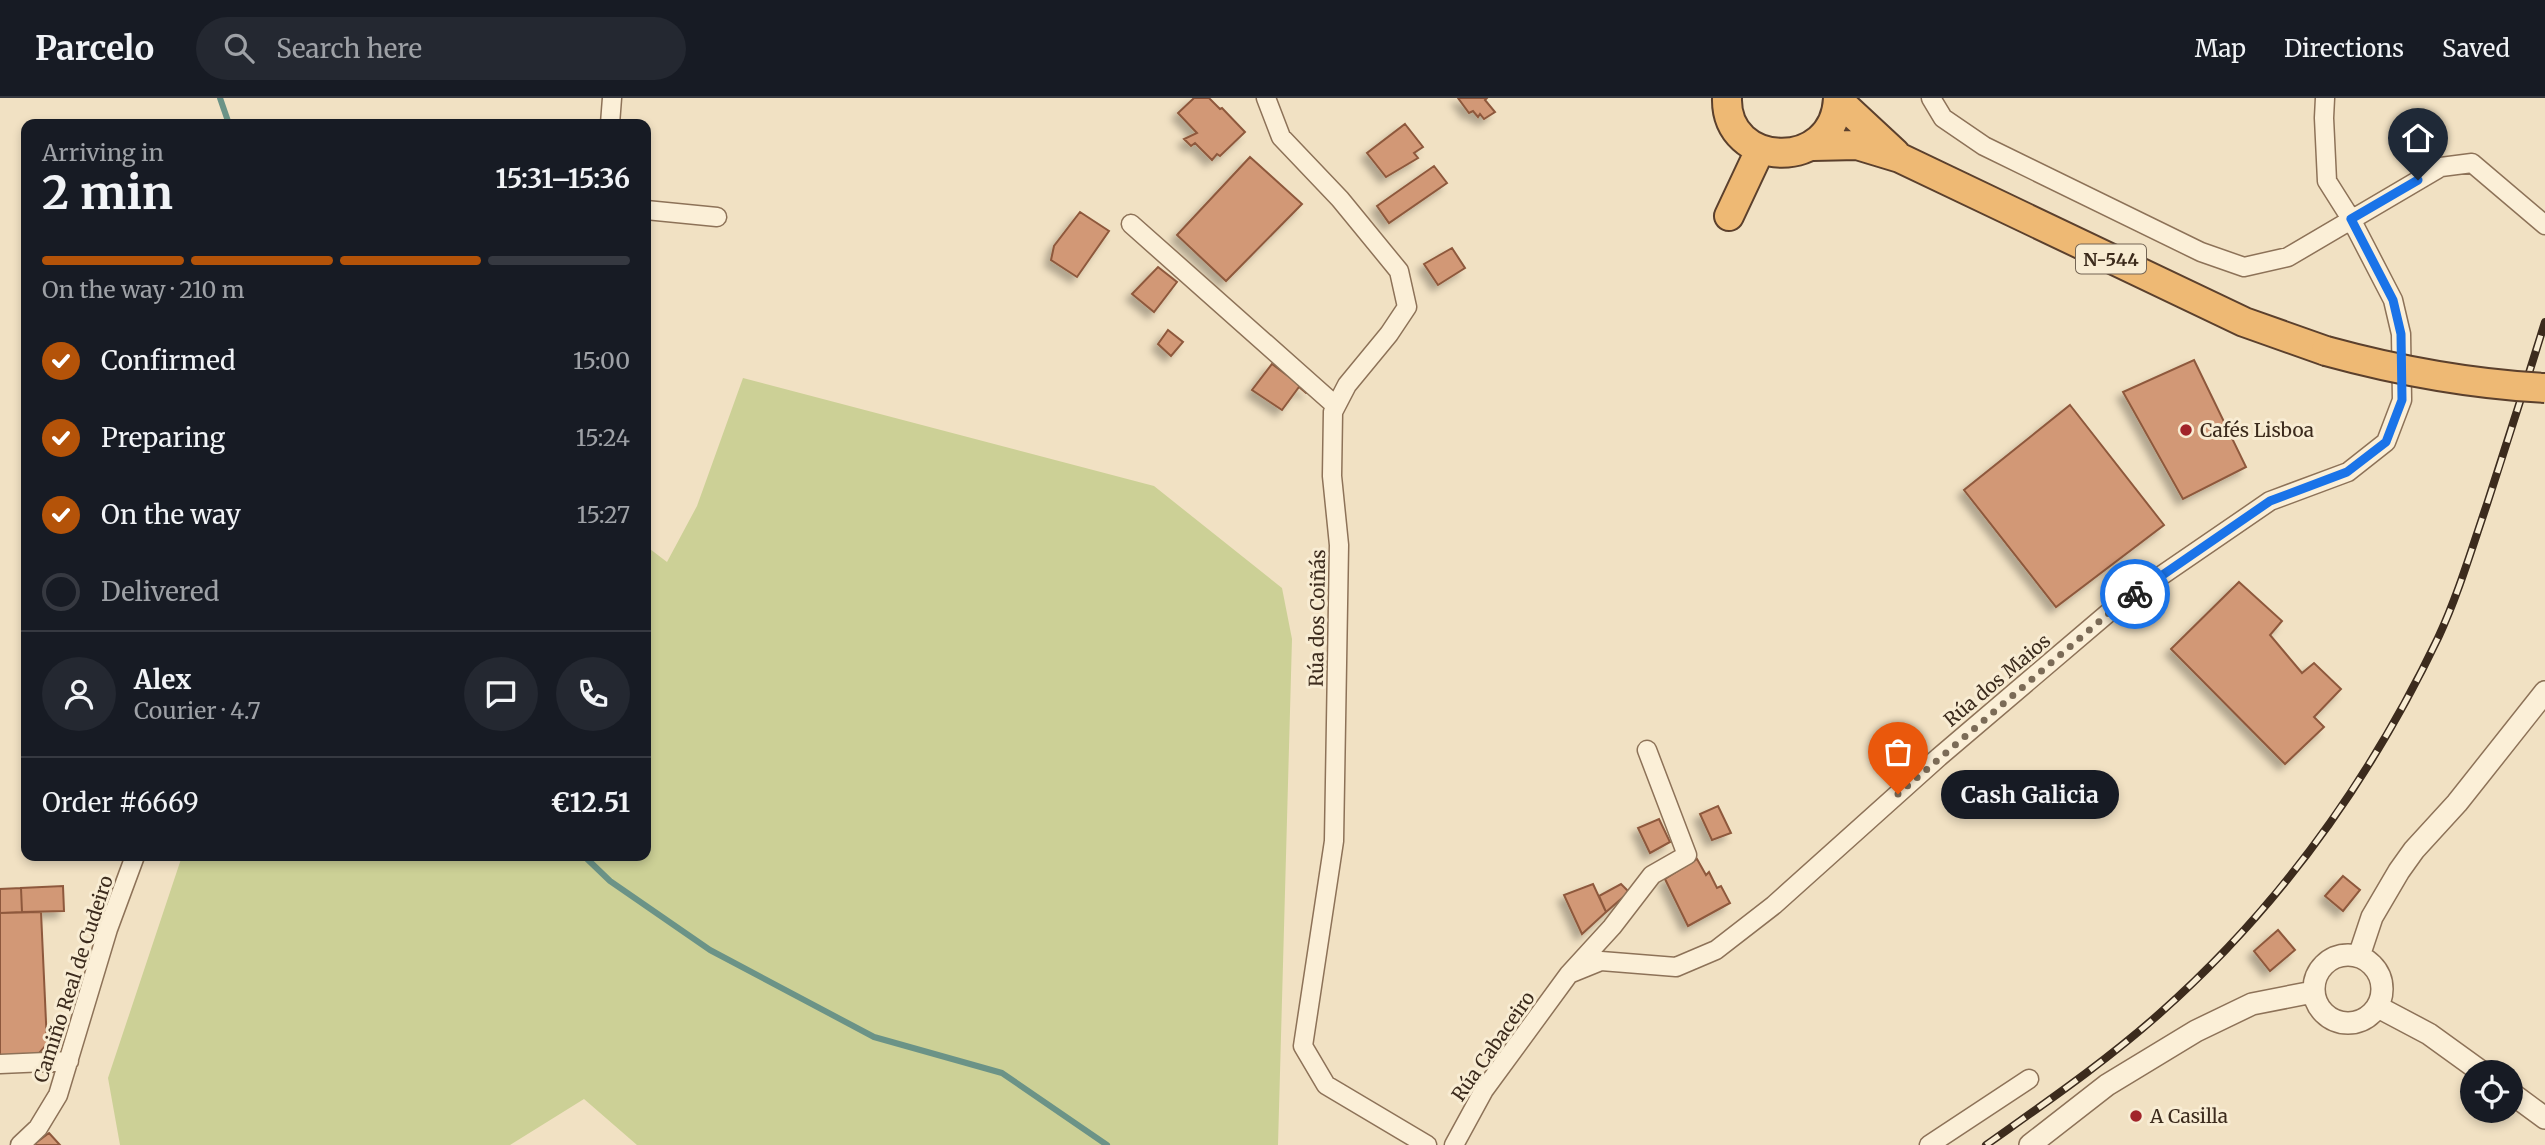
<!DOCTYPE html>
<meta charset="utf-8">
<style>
:root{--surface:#171b24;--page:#242831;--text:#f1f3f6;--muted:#9ea1a6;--line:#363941;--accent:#b45309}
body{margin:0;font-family:Merriweather,serif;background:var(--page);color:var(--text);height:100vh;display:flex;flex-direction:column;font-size:26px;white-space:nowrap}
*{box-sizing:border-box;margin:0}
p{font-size:23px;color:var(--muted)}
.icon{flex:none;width:38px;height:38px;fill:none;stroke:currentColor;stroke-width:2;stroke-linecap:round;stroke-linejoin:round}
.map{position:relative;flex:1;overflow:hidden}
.drawer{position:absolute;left:21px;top:21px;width:630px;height:742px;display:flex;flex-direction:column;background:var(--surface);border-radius:14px;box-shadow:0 4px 10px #0003}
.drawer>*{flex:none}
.buttons{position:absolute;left:2460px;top:962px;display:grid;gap:14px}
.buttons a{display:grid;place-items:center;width:63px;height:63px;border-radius:50%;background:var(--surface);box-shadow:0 4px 10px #0003;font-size:35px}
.pin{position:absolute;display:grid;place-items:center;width:60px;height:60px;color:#fff;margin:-72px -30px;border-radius:50% 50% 50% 0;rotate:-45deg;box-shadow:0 0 7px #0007}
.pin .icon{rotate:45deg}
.courier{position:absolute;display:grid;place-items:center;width:70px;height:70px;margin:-35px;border:5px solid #1a73e8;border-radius:50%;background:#fff;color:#222;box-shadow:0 2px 9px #0007}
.bubble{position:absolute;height:49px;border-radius:24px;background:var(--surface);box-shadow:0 4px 10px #0003;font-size:23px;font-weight:700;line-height:49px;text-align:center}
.headline em{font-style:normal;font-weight:700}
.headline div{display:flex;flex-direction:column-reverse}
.headline{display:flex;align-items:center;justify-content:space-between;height:119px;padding:0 21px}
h1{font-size:46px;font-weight:700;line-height:52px}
.bar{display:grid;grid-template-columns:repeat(4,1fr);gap:10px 7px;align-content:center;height:84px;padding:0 21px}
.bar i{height:9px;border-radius:5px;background:var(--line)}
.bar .active{background:var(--accent)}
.bar p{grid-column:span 4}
.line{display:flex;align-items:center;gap:18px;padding:0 21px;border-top:2px solid var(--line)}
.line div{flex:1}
.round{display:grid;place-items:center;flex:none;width:74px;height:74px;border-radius:37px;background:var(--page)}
ol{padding:0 21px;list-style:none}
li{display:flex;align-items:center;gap:21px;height:77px}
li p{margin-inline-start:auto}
li .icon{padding:7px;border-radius:50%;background:var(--accent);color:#fff;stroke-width:4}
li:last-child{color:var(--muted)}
li i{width:38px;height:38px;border:4px solid var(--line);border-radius:50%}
header{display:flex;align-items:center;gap:42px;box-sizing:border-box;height:98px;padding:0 35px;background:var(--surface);border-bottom:2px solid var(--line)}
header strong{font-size:33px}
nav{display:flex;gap:38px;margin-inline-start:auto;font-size:24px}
.search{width:490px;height:63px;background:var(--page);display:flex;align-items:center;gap:18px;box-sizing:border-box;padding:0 24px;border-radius:38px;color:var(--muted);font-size:26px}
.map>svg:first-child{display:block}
.green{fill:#ccd096}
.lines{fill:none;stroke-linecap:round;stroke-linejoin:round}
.stream{stroke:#6b9387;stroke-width:6}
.building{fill:#d29876;stroke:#8e593c;stroke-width:2;filter:url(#shadow)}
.minor-casing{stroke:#8d7258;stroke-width:21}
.tertiary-casing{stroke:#8d7258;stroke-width:24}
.trunk-casing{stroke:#5b402d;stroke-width:32}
.minor{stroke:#fbefd7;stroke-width:18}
.tertiary{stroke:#fbefd7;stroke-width:21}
.trunk{stroke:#eeb974;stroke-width:28}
.rail-casing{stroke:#3c2b1d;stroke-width:8}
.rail{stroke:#f8ecd3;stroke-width:5;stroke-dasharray:16;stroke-linecap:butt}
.trunk-bridge-casing{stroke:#5b402d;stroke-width:32;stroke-linecap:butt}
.trunk-bridge{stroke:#eeb974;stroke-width:28}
.done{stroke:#7b6b57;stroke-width:7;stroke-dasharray:0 12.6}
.route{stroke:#1a73e8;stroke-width:9}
.poi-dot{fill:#a1242a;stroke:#f8ecd3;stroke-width:2.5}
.labels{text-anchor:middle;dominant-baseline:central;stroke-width:6;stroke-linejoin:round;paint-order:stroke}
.shield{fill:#f8ecd3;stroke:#746554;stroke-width:2}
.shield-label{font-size:18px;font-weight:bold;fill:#3c2b1d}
.poi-label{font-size:19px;fill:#3c2b1d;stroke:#f8ecd3;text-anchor:start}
.street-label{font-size:19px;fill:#3c2b1d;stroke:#f8ecd3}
</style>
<header>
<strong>Parcelo</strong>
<div class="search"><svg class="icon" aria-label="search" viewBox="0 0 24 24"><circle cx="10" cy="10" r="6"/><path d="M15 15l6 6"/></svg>Search here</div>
<nav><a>Map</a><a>Directions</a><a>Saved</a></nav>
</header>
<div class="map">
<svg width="2545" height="1047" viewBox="0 0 2545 1047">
<defs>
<filter id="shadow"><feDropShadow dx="-6" dy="6" stdDeviation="3.5" flood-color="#0004"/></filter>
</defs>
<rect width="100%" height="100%" fill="#f1e1c3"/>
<path class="green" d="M743,280L1154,388L1282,490L1292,541L1278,1047H637L584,1001L510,1047H120L108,980L182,758H646V448L667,464L697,408Z"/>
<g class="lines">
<path class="stream" d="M220,0L229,26
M584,758L610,783L710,852L874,939L1002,975L1107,1047"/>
</g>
<path class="building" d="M1194,0H1209L1220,11L1222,10L1245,34L1220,58L1217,56L1212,62L1195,45L1191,48L1184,41L1197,35L1178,15Z
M1458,0H1487L1485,2L1495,14L1484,21L1480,16L1478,19L1473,13L1469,15Z
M1405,26L1423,49L1414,55L1418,60L1386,79L1367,55Z
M1250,59L1302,106L1226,183L1177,137Z
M1434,68L1447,85L1389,125L1377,108Z
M1080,114L1109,133L1077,179L1051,162L1054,148Z
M1452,150L1465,170L1438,187L1424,166Z
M1158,169L1177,184L1154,214L1132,196Z
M1168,232L1183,244L1171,258L1158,246Z
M2194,262L2246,369L2183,401L2123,294Z
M1272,266L1308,293L1306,295L1299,289L1282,312L1252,292Z
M2070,307L2164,427L2056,509L1964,392Z
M2239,484L2282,523L2270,537L2302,575L2314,565L2341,591L2314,619L2324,629L2285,666L2171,551Z
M1718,708L1731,735L1712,742L1700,716Z
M1659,721L1670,744L1650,755L1638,730Z
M1697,761L1706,777L1709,774L1717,790L1721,788L1730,805L1688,828L1665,781Z
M2343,778L2360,792L2343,813L2325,798Z
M1593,786L1606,814L1582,836L1564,797Z
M1621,786L1629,794L1606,814L1599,798Z
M63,788L64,813L22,814L21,790Z
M21,790L22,814L0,815V791Z
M41,814L47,946L35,960L0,961V815Z
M2278,832L2295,852L2270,873L2254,853Z
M49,1035L60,1047H33Z"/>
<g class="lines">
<g class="minor-casing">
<path id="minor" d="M1266,0L1281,39L1340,101L1399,173L1407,209L1389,236L1347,287L1333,314L1332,378L1339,447L1334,743L1303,948L1326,987L1427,1047
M1931,0L1943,20L1984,48L2201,154L2244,169L2288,159L2441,69L2472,65L2545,127
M610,26L612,0
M646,112L717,119
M1131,126L1336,308
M1569,876L1601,863L1676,869L1716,852L1774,807L1939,659L2114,510L2270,403L2348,374L2386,344L2402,302L2401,236L2393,202L2351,121L2327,83L2324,20L2325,0
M0,966L69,963
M20,1047L38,1030L58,997L108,831L135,758
M1454,1047L1484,992L1569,876L1612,829L1652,777L1687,757L1647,652
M1929,1047L2029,981"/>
</g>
<g class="tertiary-casing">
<path id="tertiary" d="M2314 891a34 34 0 1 1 68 0a34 34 0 1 1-68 0Z
M2359,858L2372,819L2399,773L2414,752L2457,705L2545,594
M2378,909L2429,936L2483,975
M2511,995L2545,1020
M2030,1047L2107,987L2196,933L2252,906L2313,894"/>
</g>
<g class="trunk-casing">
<path id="trunk" d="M1727,0C1725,71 1835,75 1838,0
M1839,3L1895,55
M1813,48L1857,47L1900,60L2244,224L2326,253
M1729,118L1760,52"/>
</g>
<use href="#minor" class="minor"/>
<use href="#tertiary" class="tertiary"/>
<use href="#trunk" class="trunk"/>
<g class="rail-casing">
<path id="rail" d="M1986,1047C2045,1005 2105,964 2159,916C2277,812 2370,682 2438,540C2458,497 2472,450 2487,406C2507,345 2526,285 2545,224"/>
</g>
<use href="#rail" class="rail"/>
<g class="trunk-bridge-casing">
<path id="trunk-bridge" d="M2326,253C2399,273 2470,286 2545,290"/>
</g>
<use href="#trunk-bridge" class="trunk-bridge"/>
</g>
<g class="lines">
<path class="done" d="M1898,696L2115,510L2135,496"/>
<path class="route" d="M2135,496L2270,403L2347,374L2386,344L2402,302L2401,236L2393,202L2351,121L2418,82"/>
</g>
<g class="poi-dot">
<circle cx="2186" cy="332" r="7"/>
<circle cx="2136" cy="1018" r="7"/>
</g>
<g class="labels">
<rect class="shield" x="2076" y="146.5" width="70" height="29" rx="5"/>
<g class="shield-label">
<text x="2111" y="161">N-544</text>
</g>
<g class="poi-label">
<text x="2200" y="332">Cafés Lisboa</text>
<text x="2150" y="1018">A Casilla</text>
</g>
<g class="street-label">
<text transform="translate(1317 520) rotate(-89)">Rúa dos Coiñás</text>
<text transform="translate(1997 582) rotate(-40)">Rúa dos Maios</text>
<text transform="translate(73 881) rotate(-72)">Camiño Real de Cudeiro</text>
<text transform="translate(1493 948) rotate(-55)">Rúa Cabaceiro</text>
</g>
</g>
</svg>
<div class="buttons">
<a><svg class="icon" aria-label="locate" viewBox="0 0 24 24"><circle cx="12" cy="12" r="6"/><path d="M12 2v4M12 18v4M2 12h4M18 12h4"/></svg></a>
</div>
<div class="pin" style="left:1898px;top:696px;background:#ea580c"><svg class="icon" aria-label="bag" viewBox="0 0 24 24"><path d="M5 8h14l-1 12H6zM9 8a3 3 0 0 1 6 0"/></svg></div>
<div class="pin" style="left:2418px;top:82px;background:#1f2937"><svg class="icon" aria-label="home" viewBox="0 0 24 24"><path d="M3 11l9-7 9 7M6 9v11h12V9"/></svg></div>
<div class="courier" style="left:2135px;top:496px"><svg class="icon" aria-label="bike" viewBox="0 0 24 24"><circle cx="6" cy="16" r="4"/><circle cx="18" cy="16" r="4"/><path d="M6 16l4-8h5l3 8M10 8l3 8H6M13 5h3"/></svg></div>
<div class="bubble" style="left:1941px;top:672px;width:178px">Cash Galicia</div>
<section class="drawer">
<div class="headline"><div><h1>2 min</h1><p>Arriving in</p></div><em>15:31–15:36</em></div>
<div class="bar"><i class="active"></i><i class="active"></i><i class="active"></i><i></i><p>On the way · 210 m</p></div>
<ol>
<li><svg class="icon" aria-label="check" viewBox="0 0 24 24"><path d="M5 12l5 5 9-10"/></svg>Confirmed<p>15:00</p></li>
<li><svg class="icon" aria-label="check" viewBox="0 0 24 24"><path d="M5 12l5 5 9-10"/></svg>Preparing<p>15:24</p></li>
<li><svg class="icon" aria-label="check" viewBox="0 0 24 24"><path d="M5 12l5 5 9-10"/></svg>On the way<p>15:27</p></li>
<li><i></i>Delivered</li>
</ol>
<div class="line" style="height:126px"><a class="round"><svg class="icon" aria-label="person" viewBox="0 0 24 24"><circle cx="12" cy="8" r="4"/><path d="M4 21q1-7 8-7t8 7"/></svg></a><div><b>Alex</b><p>Courier · 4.7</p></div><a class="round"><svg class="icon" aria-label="chat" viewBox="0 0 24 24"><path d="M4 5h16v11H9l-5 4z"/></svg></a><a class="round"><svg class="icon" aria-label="phone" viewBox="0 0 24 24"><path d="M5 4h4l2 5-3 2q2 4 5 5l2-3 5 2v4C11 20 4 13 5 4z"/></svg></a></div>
<div class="line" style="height:91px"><div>Order #6669</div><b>€12.51</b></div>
</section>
</div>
